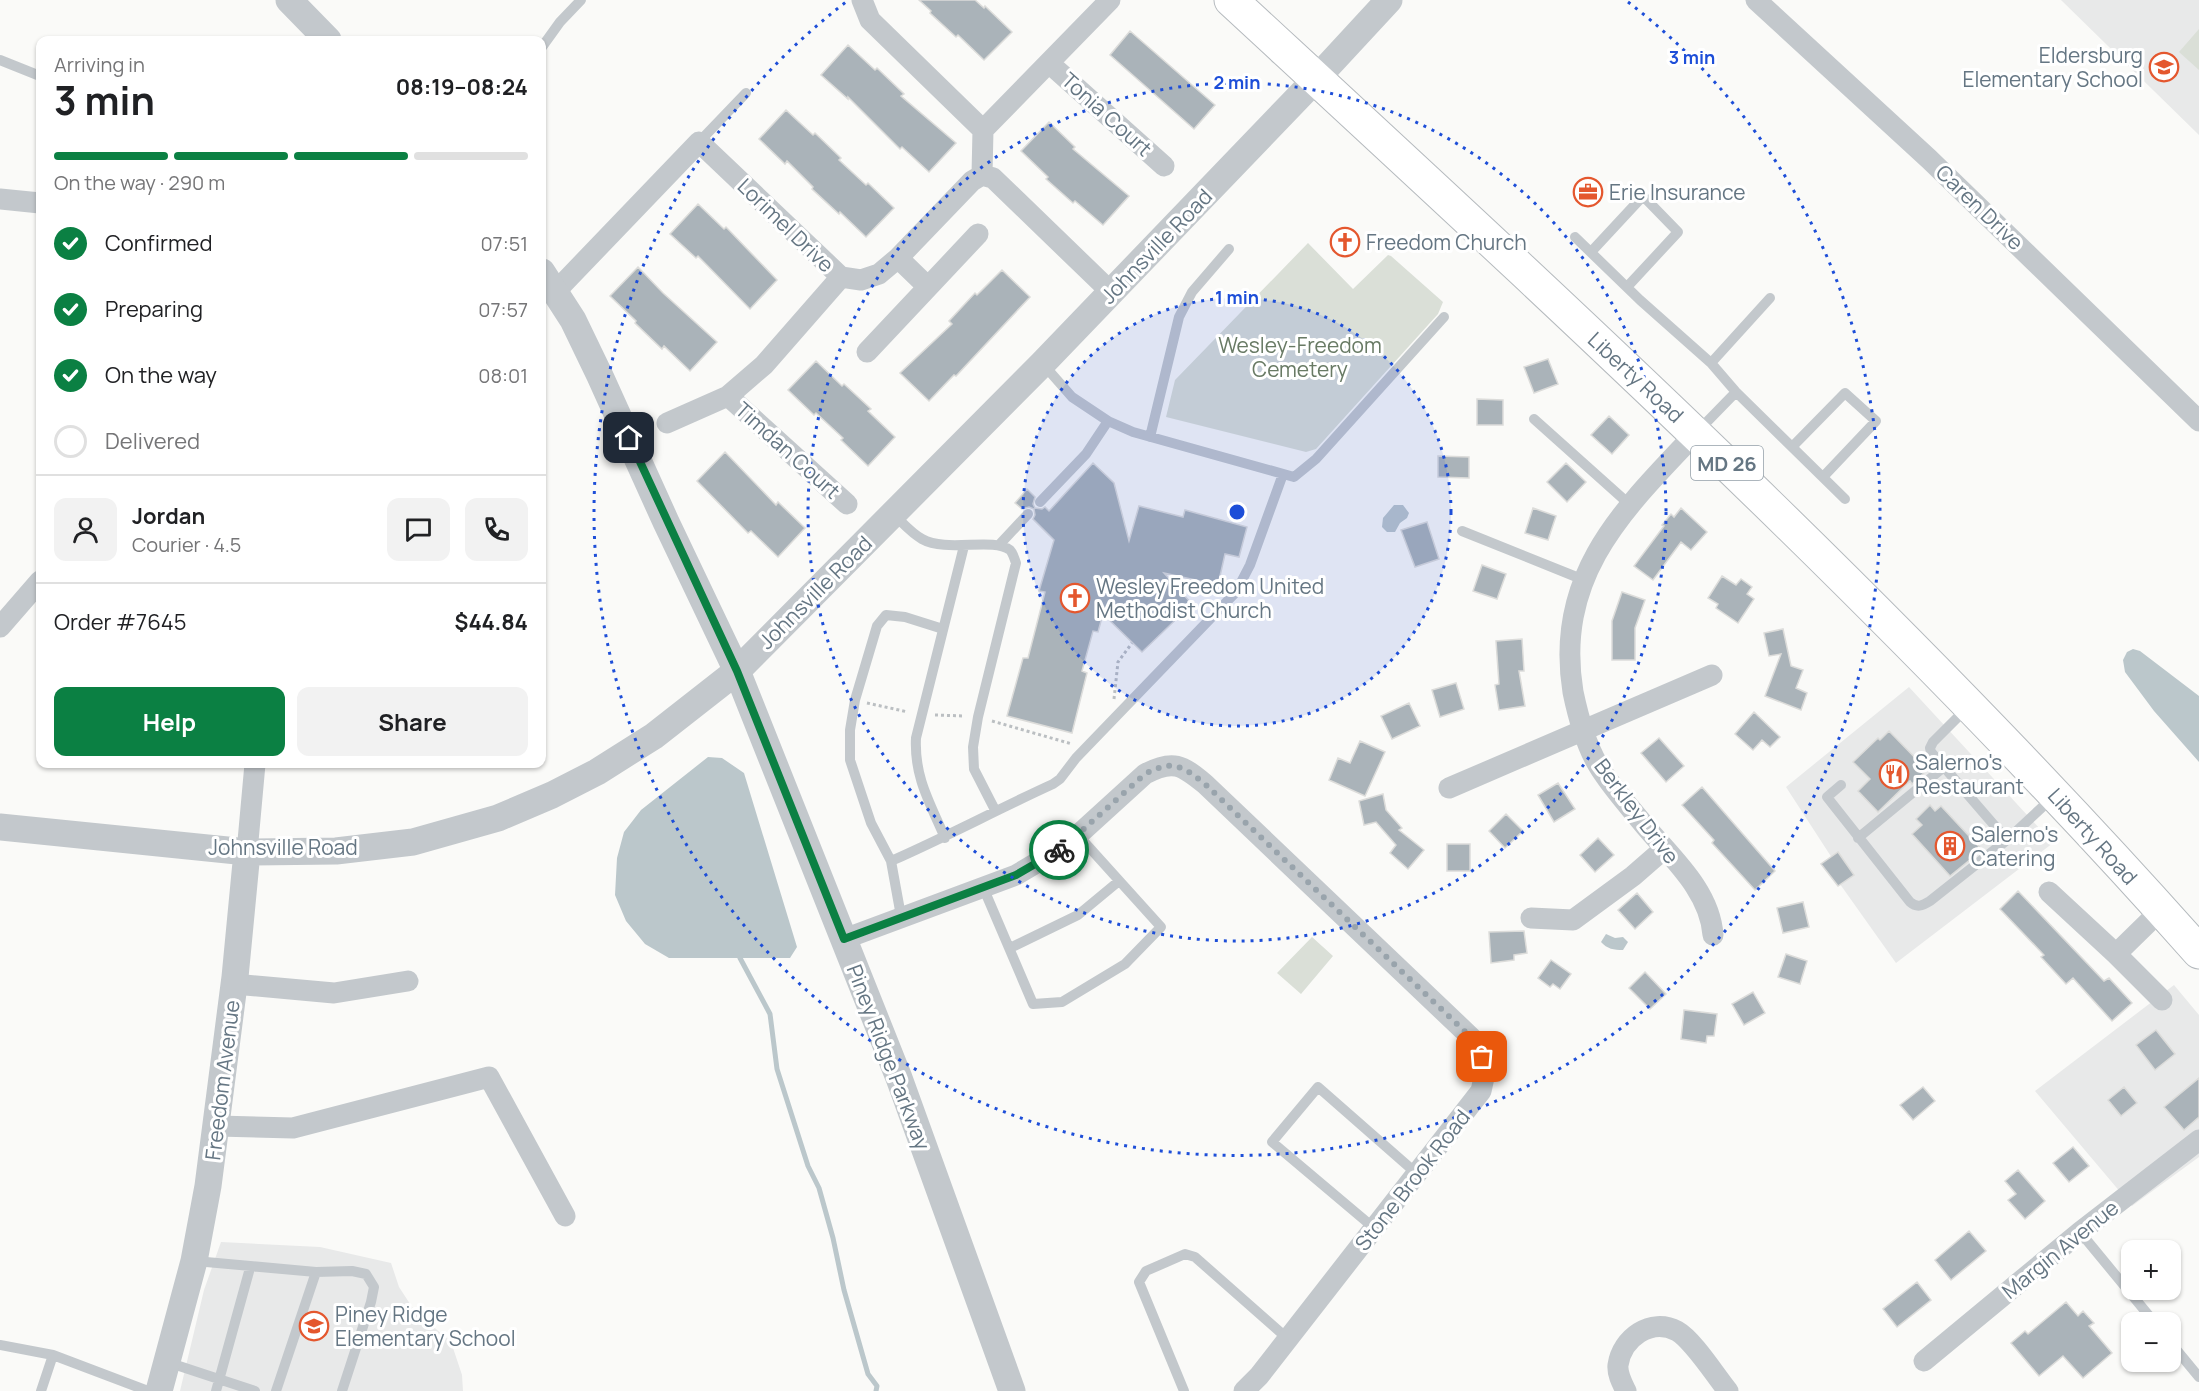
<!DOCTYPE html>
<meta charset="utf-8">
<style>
:root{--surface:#fff;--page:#f2f2f2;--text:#202124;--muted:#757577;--line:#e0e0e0;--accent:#0b8043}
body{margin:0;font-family:Manrope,sans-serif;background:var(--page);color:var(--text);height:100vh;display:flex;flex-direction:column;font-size:22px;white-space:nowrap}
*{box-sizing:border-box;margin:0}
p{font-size:20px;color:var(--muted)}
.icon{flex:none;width:33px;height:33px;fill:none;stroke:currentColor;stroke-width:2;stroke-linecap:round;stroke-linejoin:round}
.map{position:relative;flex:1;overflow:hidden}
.panel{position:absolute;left:36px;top:36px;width:510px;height:732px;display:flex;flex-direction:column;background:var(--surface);border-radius:12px;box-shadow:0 2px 4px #0004}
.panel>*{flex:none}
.tools{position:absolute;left:2121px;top:1240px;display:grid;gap:12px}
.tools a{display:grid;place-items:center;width:60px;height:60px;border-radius:12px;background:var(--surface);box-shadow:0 2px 4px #0004;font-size:30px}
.pin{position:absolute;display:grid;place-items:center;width:51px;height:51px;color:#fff;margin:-26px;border-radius:12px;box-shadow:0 3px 9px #0006}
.courier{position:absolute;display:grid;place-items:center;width:60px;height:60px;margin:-30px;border:4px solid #0b8043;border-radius:50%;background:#fff;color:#222;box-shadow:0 2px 8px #0007}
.summary em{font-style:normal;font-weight:700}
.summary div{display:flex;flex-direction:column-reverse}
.summary{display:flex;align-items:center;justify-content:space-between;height:102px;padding:0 18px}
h1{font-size:39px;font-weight:700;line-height:45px}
.bar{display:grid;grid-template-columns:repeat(4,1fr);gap:9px 6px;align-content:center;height:72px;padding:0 18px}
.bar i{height:8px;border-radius:4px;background:var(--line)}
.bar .current{background:var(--accent)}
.bar p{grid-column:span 4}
.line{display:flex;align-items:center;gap:15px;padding:0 18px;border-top:2px solid var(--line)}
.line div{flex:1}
.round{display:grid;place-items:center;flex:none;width:63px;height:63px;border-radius:12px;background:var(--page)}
ol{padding:0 18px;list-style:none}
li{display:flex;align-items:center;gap:18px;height:66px}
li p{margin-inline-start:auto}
li .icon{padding:6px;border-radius:50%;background:var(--accent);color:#fff;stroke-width:4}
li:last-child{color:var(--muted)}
li i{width:33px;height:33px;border:3px solid var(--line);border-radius:50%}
.action{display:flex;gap:12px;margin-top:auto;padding:12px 18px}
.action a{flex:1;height:69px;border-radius:12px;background:var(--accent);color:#fff;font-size:24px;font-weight:700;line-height:69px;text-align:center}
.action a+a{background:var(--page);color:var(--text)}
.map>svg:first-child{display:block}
.built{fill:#e8e9e9}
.green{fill:#dadfd7}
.water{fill:#bbc7cb}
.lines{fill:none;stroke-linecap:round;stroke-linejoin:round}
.stream{stroke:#bbc7cb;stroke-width:5}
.building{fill:#aab3b9;stroke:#dcdcda;stroke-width:1.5}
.primary-casing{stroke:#b5babe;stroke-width:35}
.path{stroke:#bbbfc2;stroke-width:3;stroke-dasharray:3 3;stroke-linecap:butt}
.service{stroke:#c3c8cc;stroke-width:10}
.minor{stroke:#c3c8cc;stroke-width:21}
.tertiary{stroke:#c3c8cc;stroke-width:27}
.primary{stroke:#fff;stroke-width:33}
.done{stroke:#99a4ac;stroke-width:6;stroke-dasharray:0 10.8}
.route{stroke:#0b8043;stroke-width:8}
.ring{fill:none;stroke:#1d4ed8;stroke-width:3;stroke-dasharray:3 6}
.labels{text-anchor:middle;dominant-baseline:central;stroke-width:6;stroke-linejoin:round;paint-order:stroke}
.shield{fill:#fff;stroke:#939fa8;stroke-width:1.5}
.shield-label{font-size:20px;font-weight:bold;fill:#657683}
.poi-label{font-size:21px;fill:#657683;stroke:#fff;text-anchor:start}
.street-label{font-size:21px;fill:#657683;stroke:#fff}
.park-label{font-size:21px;fill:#687a64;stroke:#fff}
.centre{fill:#1d4ed8;stroke:#fff;stroke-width:3}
.ring-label{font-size:18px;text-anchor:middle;font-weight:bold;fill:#1d4ed8;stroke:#fff;stroke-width:6;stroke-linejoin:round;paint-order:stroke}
</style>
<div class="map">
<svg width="2199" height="1391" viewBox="0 0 2199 1391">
<rect width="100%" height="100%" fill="#fafaf8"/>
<path class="built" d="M2061,0H2199V135Z
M1909,687L2053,843L1896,963L1825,863L1832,858L1786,787Z
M2174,985L2199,1015V1157L2132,1206L2035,1091Z
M221,1242L320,1247L391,1263L399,1287L414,1310L451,1342L462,1375L463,1391H180L204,1290Z"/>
<path class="green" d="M2199,29V70L2179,52Z
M1308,243L1353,289L1388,255L1391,256L1443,302L1438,314L1316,449L1306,452L1166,417L1175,380Z
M1312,937L1333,956L1301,994L1277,973Z"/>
<path class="water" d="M1394,505H1403L1409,513L1407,518L1400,523L1395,532H1387L1382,527L1383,518Z
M2133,649L2140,651L2199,696V762L2154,711L2125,672L2123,660L2127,652Z
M708,757L722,758L744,773L797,947L790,958H669L645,944L626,921L615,895L617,858L624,832L641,810Z
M1606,934L1615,938L1623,937L1628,942L1623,950C1614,950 1607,949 1601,942Z"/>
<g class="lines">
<path class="stream" d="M740,958L770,1014L777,1069L808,1166L819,1188L833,1238L844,1290L868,1374L877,1386L876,1391"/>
</g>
<path class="building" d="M919,0H975L984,8L985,6L1012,32L984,60L958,35L956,37L930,13L931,11Z
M1130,31L1215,105L1194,129L1110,55Z
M848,45L875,70L877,68L904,94L901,96L956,143L929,172L902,147L900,149L848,97V99L821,75Z
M786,110L813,135L815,133L841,158L839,160L866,185L868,183L894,208L866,237L840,212L839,214L812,189L813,187L787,161L785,164L759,139Z
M1049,122L1075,147L1073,149L1129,196L1103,225L1075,201L1073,203L1046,179L1048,177L1021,151Z
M698,204L724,229L726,227L777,280L750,309L698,256L696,258L670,234Z
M638,267L663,293L717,342L690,371L664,346L662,349L635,323L636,321L610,296Z
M1002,270L1030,297L956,376L954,375L929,401L900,373L952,324L949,321L975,293L977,295Z
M1548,359L1558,384L1534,393L1524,367Z
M816,361L842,386L844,384L871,409L868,411L895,437L868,466L841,440L843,438L816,413L814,415L788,390Z
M1477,399L1503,400V425H1477Z
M1609,416L1629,435L1612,454L1591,435Z
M725,452L776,505L778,502L805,528L778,557L751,531L748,533L697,481Z
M1438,456L1469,457V478L1438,477Z
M1093,463L1114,483L1129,541L1139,506L1183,517L1185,510L1247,527L1239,557L1225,554L1218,585L1164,573L1192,604L1142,652L1103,614L1098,632L1093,631L1082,671L1087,673L1072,733L1007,716L1023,658H1028L1045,592L1039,591L1054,540L1033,519L1035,515L1034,509L1029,507L1022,509L1015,503L1027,489L1035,497L1033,504L1035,508L1042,509L1045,507L1049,511Z
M1566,463L1586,482L1567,502L1547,482Z
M1533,508L1556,516L1548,540L1525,533Z
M1681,508L1707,532L1691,550L1681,542L1653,580L1634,566L1664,526L1662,525L1671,514L1674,517Z
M1427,522L1439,559L1415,567L1401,530Z
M1482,565L1506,574L1497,599L1473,591Z
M1722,576L1736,585L1741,579L1752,587L1747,594L1754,599L1738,623L1716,608L1718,604L1708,598Z
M1622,592L1645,600L1635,628V660H1612V621Z
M1783,629L1791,666L1803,670L1796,688L1807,693L1801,710L1765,696L1781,654L1769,656L1764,633Z
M1522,639L1524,671H1519L1525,706L1499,710L1495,685L1499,684L1496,641Z
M1456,683L1464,709L1440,717L1432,690Z
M1409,703L1420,726L1392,739L1381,716Z
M1754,712L1780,737L1770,747L1762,740L1753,750L1735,734Z
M1889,731L1927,770L1912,784L1910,781L1878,812L1858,791L1870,779L1853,762L1878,738L1880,740Z
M1659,738L1684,766L1666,782L1641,753Z
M1360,741L1385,752L1365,796L1329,780L1338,758L1350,763Z
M1558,783L1575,809L1554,822L1538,795Z
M1702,787L1775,871L1755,890L1712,843L1714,840L1682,805Z
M1383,794L1386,810L1402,828L1399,830L1424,850L1408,869L1390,853L1396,845L1376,822L1364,825L1359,801Z
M1930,805L1935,811L1941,806L1982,850L1950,876L1912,834L1922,825L1916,819Z
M1506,814L1523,831L1505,848L1489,831Z
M1598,838L1614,855L1595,872L1580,855Z
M1447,844H1470V871H1447Z
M1838,852L1854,875L1838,886L1821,864Z
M2018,891L2104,981L2109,978L2132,1003L2112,1021L2073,978L2066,984L2041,957L2044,955L2000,909Z
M1637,893L1653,912L1635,929L1618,910Z
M1803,902L1809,927L1783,933L1777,908Z
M1524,931L1527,953L1514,955V960L1491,963L1489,932Z
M1786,954L1807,961L1800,984L1778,977Z
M1551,960L1571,974L1560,989L1553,984L1550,987L1538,978Z
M1645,972L1666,994L1650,1009L1629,988Z
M1753,992L1765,1013L1744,1025L1732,1004Z
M1684,1010L1717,1014L1714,1036H1707L1706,1043L1681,1039Z
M2156,1030L2175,1054L2155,1070L2136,1045Z
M2199,1078V1117L2184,1130L2164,1107Z
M1923,1087L1935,1101L1913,1120L1900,1105Z
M2124,1087L2137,1103L2121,1116L2108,1100Z
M2073,1147L2089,1166L2069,1182L2053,1163Z
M2018,1170L2045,1201L2025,1219L2008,1200L2016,1194L2005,1181Z
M1969,1231L1986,1251L1951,1280L1935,1260Z
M1917,1282L1931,1300L1897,1327L1883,1309Z
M2066,1302L2078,1316L2083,1311L2094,1323L2089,1326L2112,1353L2083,1378L2063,1356L2039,1376L2011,1343L2025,1331L2028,1334Z"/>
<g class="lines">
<g class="primary-casing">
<path id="primary" d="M1231,0C1563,307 1898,613 2199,952"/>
</g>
<path class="path" d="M1114,699L1118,662L1132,643
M867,703L908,712
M935,715L965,716
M992,721L1072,744"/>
<path class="service" d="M542,47L560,22L581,0
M0,60L40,76
M699,142L746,93
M1575,237L1640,300L1711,363L1736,392L1845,499
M1591,252L1643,196L1678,232L1627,287
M1711,363L1770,298
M1043,364L1072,397L1108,421L1133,432L1294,477L1316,459L1444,317
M1534,419L1629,504
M1698,431L1736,392
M1150,437L1179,317L1192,292L1229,249
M1792,447L1845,393L1876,421L1823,477
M1040,502L1086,454L1108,421
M893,514C902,522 911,533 922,539C947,553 992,537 1010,550C1013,553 1014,558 1016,563L978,717L973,747L974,769L995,810
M1462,531L1584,580
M999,545L1028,514
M1968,707L1933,742L1930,748L1931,752L2007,840
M1841,785L1827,797L1910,902C1917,908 1922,906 1930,901L2007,840L2052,798
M945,838C930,803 914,777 916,738L964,546
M1858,838L1944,767
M891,861L871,823L850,760V730L855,700L877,626L886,615L905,617L943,629
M983,887L1033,1004L1062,1002L1125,964L1161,927L1078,835
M901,916L891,861C946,837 998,809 1053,784L1060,779L1076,758L1236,592L1250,565L1283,474
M1010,948L1078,915L1119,881
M1374,1228L1272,1142L1318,1087L1416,1173
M2080,1232L2155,1323
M195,1261L316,1272L352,1271L366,1274L374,1287L371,1302L342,1391
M2170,1342L2199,1377
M0,1345L53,1355L148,1391
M167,1362L255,1391
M41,1391L53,1355
M216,1391L250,1268
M276,1391L316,1272
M1184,1391L1139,1282L1146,1271L1185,1254L1195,1257L1288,1339"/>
<path class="minor" d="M862,0L870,20L983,130
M1756,0L1929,159L2199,421
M1049,63L1164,166
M982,175L983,130L1110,0
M0,199L40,203
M898,258L928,287
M556,291L699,142L841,277L861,280L879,274L898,258L972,181L982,175L993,178L1111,292
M867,352L978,234
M728,396L847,504
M667,423L728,396L764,365L841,277
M1696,433C1623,510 1554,575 1573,692C1578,716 1585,743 1598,765C1611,787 1629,806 1645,826C1672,858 1710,891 1713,935
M0,627L40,581
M1449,788L1712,675
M247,852L255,764
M2049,892L2116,954L2161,910
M1531,918L1573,920L1633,876L1664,849
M844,939L1016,875L1067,845L1145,774C1173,759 1182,765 1205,784L1478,1044L1485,1073L1481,1091L1259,1376L1244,1391
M2116,954L2162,1000
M234,984L334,993L408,981
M217,1126L293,1128L489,1077L565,1216
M1924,1361L2080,1232L2199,1140
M1626,1391C1622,1383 1617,1374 1618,1365C1622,1338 1651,1317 1677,1331C1693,1340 1715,1375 1728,1391"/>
<path class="tertiary" d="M289,0L328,40
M542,272L573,320L600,376L666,522L737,671L899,1078L1012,1391
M0,827L247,852L336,851L413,842L498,818L552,795L597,772L654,736L737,671L1042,364L1316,79L1389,0
M159,1391L194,1261L208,1186L235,977L247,852"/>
<use href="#primary" class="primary"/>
</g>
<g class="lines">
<path class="done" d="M1059,850L1066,845L1145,774C1173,759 1182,766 1205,784L1478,1044L1482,1057"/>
<path class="route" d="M629,438L737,671L844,939L1016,875L1059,850"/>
</g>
<circle cx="1237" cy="512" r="214" fill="#1d4ed8" fill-opacity=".12"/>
<g class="ring">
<circle cx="1237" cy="512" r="214"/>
<circle cx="1237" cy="512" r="429"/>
<path d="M1628 2A643 643 0 1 1 846 2"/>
</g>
<defs>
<g id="school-ring" transform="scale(1.5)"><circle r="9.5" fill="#fff" stroke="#e4572e" stroke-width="1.5"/><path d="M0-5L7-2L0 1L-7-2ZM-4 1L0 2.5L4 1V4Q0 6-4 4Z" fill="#e4572e"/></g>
<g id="office-ring" transform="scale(1.5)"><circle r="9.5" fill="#fff" stroke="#e4572e" stroke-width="1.5"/><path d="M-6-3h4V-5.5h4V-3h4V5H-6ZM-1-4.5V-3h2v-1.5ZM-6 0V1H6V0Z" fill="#e4572e"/></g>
<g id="church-ring" transform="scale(1.5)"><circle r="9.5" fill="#fff" stroke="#e4572e" stroke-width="1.5"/><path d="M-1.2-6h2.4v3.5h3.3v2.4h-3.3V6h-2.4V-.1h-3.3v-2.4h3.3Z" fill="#e4572e"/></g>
<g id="restaurant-ring" transform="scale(1.5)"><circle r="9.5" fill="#fff" stroke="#e4572e" stroke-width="1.5"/><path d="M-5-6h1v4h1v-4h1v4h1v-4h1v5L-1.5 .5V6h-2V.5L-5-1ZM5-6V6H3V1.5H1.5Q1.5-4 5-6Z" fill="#e4572e"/></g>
<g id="building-ring" transform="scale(1.5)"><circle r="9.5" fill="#fff" stroke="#e4572e" stroke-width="1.5"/><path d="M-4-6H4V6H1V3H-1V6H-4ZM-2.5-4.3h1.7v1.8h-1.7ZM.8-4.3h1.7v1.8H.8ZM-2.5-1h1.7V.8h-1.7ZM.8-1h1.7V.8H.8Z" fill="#e4572e"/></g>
</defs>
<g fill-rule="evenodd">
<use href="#school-ring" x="2164" y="67"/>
<use href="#office-ring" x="1588" y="192"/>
<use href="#church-ring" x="1345" y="242"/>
<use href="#church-ring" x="1075" y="598"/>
<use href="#restaurant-ring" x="1894" y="774"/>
<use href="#building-ring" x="1950" y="846"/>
<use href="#school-ring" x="314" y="1326"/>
</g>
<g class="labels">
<rect class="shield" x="1691" y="446" width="72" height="34" rx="4.5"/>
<g class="shield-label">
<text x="1727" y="463">MD 26</text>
</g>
<g class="poi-label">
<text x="2143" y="55" text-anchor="end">Eldersburg<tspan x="2143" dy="24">Elementary School</tspan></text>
<text x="1609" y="192">Erie Insurance</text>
<text x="1366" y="242">Freedom Church</text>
<text x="1096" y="586">Wesley Freedom United<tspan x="1096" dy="24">Methodist Church</tspan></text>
<text x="1915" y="762">Salerno's<tspan x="1915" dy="24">Restaurant</tspan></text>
<text x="1971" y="834">Salerno's<tspan x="1971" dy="24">Catering</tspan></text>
<text x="335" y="1314">Piney Ridge<tspan x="335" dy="24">Elementary School</tspan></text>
</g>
<g class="street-label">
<text transform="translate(1107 114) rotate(42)">Tonia Court</text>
<text transform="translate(1980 207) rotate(44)">Caren Drive</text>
<text transform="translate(786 225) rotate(44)">Lorimel Drive</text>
<text transform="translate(1156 246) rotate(-46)">Johnsville Road</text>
<text transform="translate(1636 377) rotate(43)">Liberty Road</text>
<text transform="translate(788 450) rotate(42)">Timdan Court</text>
<text transform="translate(815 592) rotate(-45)">Johnsville Road</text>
<text transform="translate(1637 811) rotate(53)">Berkley Drive</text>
<text transform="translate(2093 836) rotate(48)">Liberty Road</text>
<text x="283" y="847">Johnsville Road</text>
<text transform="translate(889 1057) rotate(69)">Piney Ridge Parkway</text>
<text transform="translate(222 1080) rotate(-83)">Freedom Avenue</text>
<text transform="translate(1412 1180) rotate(-52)">Stone Brook Road</text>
<text transform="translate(2060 1249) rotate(-39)">Margin Avenue</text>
</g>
<g class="park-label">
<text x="1300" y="345">Wesley-Freedom<tspan x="1300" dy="24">Cemetery</tspan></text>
</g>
</g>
<circle cx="1237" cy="512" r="9" class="centre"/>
<g class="ring-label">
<text x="1692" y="64">3 min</text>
<text x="1237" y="89">2 min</text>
<text x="1237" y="304">1 min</text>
</g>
</svg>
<div class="tools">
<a>+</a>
<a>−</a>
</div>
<div class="pin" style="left:1482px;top:1057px;background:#ea580c"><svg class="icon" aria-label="bag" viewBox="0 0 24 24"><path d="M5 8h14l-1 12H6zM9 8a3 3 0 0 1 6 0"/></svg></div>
<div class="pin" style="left:629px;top:438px;background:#1f2937"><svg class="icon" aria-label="home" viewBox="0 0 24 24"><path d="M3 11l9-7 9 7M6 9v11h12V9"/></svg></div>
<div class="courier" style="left:1059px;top:850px"><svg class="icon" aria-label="bike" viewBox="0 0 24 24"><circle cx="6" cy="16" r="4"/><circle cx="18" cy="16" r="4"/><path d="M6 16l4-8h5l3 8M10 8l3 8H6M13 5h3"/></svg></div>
<section class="panel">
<div class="summary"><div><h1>3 min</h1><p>Arriving in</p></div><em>08:19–08:24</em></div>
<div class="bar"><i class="current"></i><i class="current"></i><i class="current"></i><i></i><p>On the way · 290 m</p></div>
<ol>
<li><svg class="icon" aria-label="check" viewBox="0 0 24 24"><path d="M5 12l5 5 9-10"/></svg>Confirmed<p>07:51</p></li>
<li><svg class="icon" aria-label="check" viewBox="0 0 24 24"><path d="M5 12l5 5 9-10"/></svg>Preparing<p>07:57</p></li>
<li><svg class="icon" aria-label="check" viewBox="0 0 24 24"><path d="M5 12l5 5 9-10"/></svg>On the way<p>08:01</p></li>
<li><i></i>Delivered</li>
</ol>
<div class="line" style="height:108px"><a class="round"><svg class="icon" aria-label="person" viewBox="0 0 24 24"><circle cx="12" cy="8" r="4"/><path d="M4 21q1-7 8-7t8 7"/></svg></a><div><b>Jordan</b><p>Courier · 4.5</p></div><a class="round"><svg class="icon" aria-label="chat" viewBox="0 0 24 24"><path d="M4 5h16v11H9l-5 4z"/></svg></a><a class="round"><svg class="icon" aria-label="phone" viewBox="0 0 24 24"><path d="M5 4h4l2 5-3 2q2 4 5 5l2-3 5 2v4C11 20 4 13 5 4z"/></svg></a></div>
<div class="line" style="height:78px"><div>Order #7645</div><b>$44.84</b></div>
<div class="action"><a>Help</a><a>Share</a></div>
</section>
</div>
